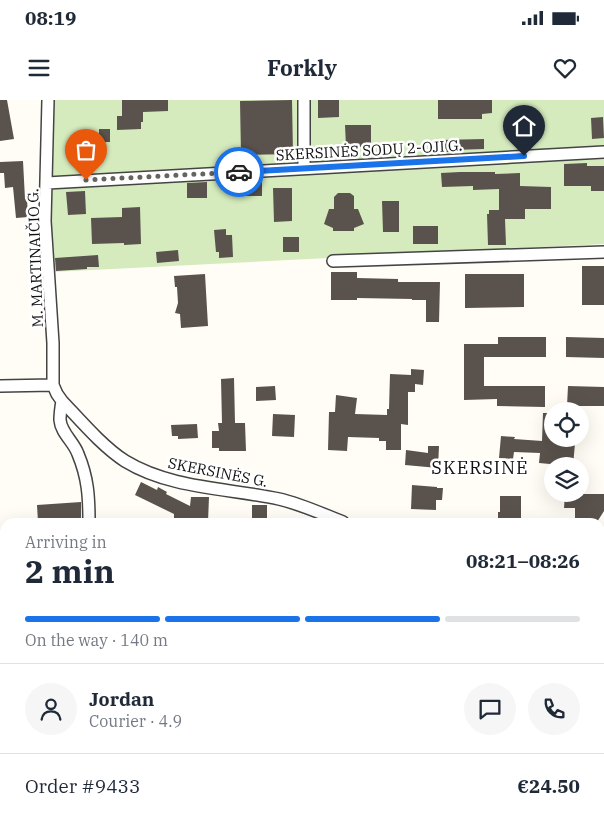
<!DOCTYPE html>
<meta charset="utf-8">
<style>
:root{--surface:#fff;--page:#f6f6f7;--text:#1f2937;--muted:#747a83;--line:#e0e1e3;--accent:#1a73e8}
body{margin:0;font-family:"IBM Plex Serif",serif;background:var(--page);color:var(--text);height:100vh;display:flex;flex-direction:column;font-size:19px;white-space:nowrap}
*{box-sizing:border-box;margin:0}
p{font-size:16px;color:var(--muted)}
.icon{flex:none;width:28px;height:28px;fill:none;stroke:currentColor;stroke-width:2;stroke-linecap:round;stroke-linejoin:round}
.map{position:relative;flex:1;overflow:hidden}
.drawer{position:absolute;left:0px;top:418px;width:605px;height:311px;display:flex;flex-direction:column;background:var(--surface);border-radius:15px 15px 0 0;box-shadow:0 5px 20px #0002}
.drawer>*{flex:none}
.controls{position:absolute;left:544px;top:302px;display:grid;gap:10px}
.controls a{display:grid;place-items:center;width:45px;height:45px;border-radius:50%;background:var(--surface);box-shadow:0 5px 20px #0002;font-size:25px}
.pin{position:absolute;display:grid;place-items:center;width:42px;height:42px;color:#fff;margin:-51px -21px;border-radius:50% 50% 50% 0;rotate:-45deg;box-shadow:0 0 5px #0007}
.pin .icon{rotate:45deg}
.courier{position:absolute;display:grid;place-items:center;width:50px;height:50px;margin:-25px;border:4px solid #1a73e8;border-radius:50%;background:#fff;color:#222;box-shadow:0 1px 6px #0007}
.head em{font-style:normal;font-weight:700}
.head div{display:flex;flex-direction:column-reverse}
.head{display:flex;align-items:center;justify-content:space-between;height:85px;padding:0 25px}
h1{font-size:32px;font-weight:700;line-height:38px}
.bar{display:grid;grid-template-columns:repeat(4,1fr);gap:8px 5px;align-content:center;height:60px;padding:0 25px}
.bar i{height:6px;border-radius:4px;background:var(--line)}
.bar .current{background:var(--accent)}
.bar p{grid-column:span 4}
.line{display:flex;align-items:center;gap:12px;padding:0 25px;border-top:1px solid var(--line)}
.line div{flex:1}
.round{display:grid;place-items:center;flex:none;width:52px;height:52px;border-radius:26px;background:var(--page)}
.status{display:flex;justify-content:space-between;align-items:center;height:35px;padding:0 25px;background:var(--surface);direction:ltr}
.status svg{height:14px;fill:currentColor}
header{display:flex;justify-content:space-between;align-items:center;height:65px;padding:0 25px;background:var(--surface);font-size:22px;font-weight:700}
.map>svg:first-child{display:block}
.green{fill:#d5ebbd}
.building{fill:#5a524d}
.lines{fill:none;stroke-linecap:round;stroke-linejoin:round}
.street-casing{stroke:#444;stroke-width:14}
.street{stroke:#fff;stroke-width:11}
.done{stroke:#646461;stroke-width:5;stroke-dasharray:0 9}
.route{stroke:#1a73e8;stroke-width:6}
.labels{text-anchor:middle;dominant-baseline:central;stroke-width:5;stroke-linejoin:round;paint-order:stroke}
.street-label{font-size:15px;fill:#111;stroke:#fff}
.quarter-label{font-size:18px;letter-spacing:1px;fill:#111;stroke:#fff}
</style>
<div class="status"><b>08:19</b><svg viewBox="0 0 49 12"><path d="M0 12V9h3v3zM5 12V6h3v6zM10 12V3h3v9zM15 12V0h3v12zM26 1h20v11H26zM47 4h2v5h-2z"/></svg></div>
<header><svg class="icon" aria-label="menu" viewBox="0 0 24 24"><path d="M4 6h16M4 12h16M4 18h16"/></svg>Forkly<svg class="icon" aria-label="heart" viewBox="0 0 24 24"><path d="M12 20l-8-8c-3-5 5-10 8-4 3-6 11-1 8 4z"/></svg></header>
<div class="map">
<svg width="604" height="728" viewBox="0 0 604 728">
<rect width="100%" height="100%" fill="#fffdf5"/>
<path class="green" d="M52,0H604V144L52,172L50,115Z"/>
<path class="building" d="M0,0H7L14,39L0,41Z
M122,0H168V11L143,12V22H141V29L117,30V16H122Z
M292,0L293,54L241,55L240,1Z
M318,0H339V17L318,18Z
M438,0H492V13L482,14V19H438Z
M603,17L604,38L592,39L591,18Z
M345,25H371V47H346Z
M99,29H110V42H99Z
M484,39V49L453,50V52H441L440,40Z
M85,44H102V58H85Z
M23,61L25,99H27L28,117L16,118L13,87L5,88L4,73H0V62Z
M587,63V66H604V91H591V86H564V64Z
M460,72H495V74L520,73V86L551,87V109H525V119H505L506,145H488L487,114H489V110H499V89L473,90V86L442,87L441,73Z
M207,82V98H187V83Z
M262,82V96H246V83Z
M273,88H292V121L274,122Z
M85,91L86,114L68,115L66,92Z
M338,93H350L354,96V109H358L364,124L354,128V131H333V128L324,124L329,109H334V97Z
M382,101H399V132H383Z
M140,107L141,144L124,145V143L92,144L91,118L122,117V108Z
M413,126H438V144H413Z
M226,129V135H232L233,157L219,158V152H216L214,130Z
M283,137H299V152H283Z
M178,150L179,161L157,163L156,152Z
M98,155L99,167H87V169L56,171L55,158Z
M582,166H604V205H582Z
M331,172H357V178L398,179V182H440L439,222H426V200H412V199L357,198V200H331Z
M205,174L208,226L181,228L180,214L175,213L178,203L177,187H175L174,176Z
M465,174H524V207L465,208Z
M498,237H546V257H484V286H545V307L497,306V299L464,300V244H498Z
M566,237L604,238V258L566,257Z
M411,269L424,270L423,285L415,284V292H408V325L401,324V350H386V341H379V338L348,337L347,351L328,350L329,312H335L336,295L357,298L355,314L387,315V309H389L390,274L411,275Z
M234,278L235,323H245L246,351H219V348H212V331H219L218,323H222L221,279Z
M275,286L276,300L256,301V287Z
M568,286L604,287V306H567Z
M543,313H552V339H560L559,342L575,343L573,366L561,365V366H550V364L539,363L540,353L514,352L513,359L499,358L501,336L515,337L514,339L542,341Z
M273,314L295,315L294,337L272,336Z
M197,324L198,338L178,339V336H172L171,325Z
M428,346H439L438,368L405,365L406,350L428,353Z
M141,382L157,390L158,387L167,392L166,394L190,406L191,397H209L208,422L174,421V414L135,395Z
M412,385L437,387V388H443L442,400H436V410L411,409Z
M565,394H604V411L597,422L575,421V408H564Z
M500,396H521V422H498V412H500Z
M81,402V419L38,422L37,405Z
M252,405H267V422H252Z"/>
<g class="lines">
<g class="street-casing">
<path id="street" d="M48,0L45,121L53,243V285L57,294L62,301C80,320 103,347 125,361C171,389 228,388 279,399C301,404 322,414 343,422
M304,0V68
M47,83L604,52
M333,161L604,152
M0,286L53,285
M62,301C61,307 60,314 60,320C61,333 74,342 78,354C88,378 89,397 89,422
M600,484L604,485
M81,728L82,724"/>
</g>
<use href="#street" class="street"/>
</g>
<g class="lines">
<path class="done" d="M86,80L239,72"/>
<path class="route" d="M239,72L524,56"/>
</g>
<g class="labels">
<g class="street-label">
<text transform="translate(369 50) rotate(-3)">SKERSINĖS SODŲ 2-OJI G.</text>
<text transform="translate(35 158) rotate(-92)">M. MARTINAIČIO G.</text>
<text transform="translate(218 372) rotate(11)">SKERSINĖS G.</text>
</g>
<g class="quarter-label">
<text x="480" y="367">SKERSINĖ</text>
</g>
</g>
</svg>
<div class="controls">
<a><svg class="icon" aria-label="locate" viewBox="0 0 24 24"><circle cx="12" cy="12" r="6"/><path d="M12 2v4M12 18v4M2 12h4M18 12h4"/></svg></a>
<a><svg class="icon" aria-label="layers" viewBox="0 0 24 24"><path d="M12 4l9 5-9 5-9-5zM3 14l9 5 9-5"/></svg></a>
</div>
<div class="pin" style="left:86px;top:80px;background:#ea580c"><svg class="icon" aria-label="bag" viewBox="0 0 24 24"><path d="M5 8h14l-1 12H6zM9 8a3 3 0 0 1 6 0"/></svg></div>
<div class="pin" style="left:524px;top:56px;background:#1f2937"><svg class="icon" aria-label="home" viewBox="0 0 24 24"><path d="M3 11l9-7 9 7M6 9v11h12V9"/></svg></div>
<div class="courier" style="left:239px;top:72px"><svg class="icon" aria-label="car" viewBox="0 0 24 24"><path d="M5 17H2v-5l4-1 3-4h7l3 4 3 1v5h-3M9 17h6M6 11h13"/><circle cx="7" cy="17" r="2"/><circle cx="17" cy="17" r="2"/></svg></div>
<section class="drawer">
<div class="head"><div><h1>2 min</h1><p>Arriving in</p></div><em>08:21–08:26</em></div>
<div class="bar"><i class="current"></i><i class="current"></i><i class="current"></i><i></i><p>On the way · 140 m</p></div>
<div class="line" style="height:90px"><a class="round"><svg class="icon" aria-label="person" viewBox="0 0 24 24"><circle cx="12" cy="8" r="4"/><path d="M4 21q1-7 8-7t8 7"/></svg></a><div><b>Jordan</b><p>Courier · 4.9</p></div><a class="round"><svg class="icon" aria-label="chat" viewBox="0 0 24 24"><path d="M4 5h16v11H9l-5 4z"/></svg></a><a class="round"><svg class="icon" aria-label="phone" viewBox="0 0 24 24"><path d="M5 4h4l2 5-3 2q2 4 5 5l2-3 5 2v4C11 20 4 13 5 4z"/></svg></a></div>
<div class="line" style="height:65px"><div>Order #9433</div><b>€24.50</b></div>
</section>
</div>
